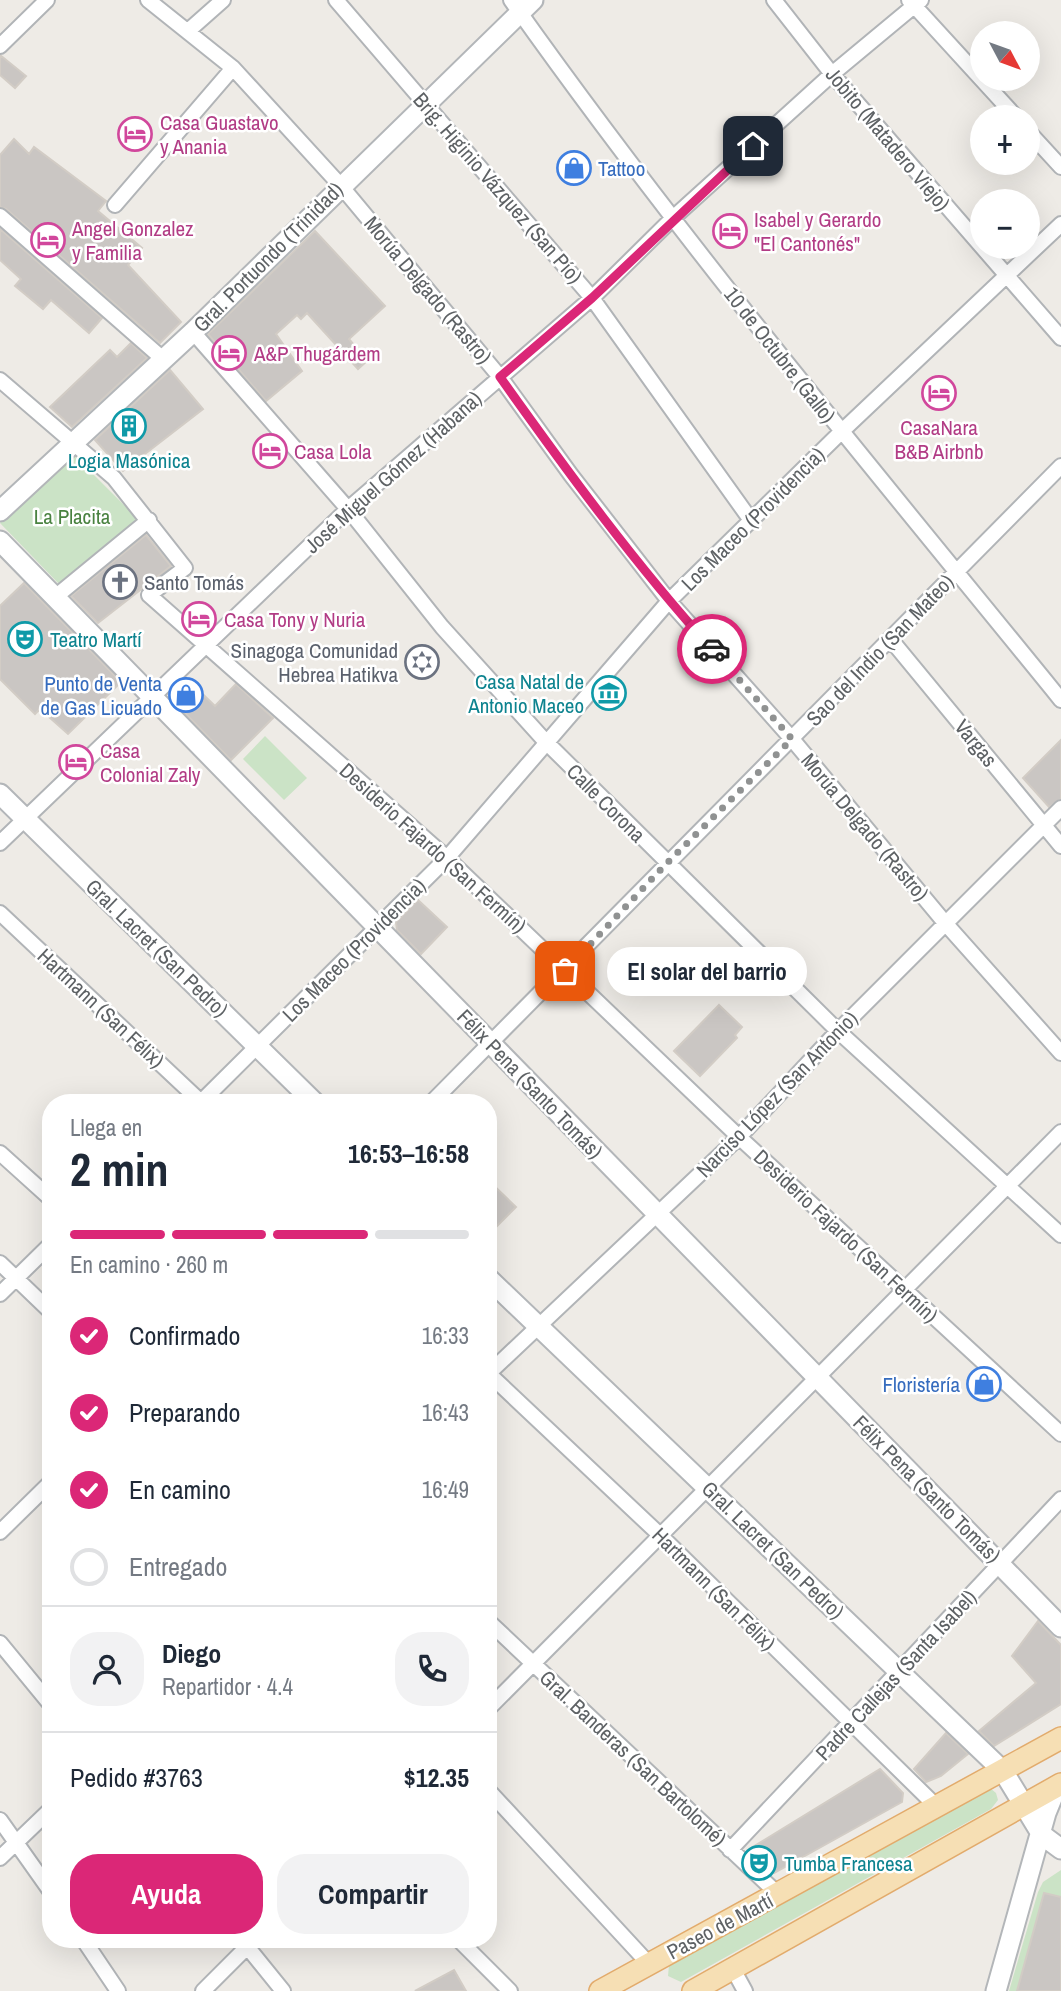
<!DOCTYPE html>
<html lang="es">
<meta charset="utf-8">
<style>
:root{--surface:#fff;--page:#f2f2f3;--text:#1f2937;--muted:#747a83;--line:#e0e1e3;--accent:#db2777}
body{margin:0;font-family:"Archivo Narrow",sans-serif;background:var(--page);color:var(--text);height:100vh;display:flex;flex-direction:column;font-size:26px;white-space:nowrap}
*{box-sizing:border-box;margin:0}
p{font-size:23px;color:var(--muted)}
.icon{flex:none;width:38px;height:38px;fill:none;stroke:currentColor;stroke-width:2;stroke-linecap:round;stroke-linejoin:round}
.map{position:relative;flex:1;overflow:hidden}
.drawer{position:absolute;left:42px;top:1094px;width:455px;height:854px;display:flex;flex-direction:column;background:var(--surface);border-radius:28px;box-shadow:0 7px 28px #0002}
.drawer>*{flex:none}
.needle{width:46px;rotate:131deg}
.fabs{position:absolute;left:970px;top:21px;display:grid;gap:14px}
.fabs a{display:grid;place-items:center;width:70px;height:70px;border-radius:50%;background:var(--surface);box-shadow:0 7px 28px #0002;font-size:35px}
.pin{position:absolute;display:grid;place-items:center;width:60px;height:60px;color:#fff;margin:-30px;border-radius:14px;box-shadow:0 4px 10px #0006}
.courier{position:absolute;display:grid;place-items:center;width:70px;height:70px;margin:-35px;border:5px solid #db2777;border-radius:50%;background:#fff;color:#222;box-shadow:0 2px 9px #0007}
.bubble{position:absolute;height:49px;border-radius:24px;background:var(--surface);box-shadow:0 7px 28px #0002;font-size:23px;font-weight:700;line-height:49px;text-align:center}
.head em{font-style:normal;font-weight:700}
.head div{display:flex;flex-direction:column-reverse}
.head{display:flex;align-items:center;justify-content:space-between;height:119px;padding:0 28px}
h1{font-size:46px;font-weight:700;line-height:52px}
.bar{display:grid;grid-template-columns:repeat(4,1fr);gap:10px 7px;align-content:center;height:84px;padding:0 28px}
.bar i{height:9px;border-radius:5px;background:var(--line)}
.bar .current{background:var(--accent)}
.bar p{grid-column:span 4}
.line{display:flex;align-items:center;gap:18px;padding:0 28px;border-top:2px solid var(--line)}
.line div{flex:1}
.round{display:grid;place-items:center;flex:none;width:74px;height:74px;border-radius:28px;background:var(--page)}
ol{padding:0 28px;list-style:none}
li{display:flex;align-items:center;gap:21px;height:77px}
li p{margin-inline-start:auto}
li .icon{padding:7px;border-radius:50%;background:var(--accent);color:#fff;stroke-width:4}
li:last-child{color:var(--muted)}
li i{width:38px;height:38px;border:4px solid var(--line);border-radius:50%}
.cta{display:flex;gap:14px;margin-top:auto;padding:14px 28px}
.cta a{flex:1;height:80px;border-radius:28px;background:var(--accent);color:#fff;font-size:28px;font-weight:700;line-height:80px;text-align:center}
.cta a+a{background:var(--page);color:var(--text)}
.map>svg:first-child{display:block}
.green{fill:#cbe3c6}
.building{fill:#cac6c3;stroke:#d2ccc5;stroke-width:2}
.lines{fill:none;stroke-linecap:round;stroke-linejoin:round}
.street-casing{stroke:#b1b4b7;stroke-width:18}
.secondary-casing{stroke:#b3b6b9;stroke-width:23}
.primary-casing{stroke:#e2ab6c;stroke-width:24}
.street{stroke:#fff;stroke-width:14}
.secondary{stroke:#fff;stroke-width:19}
.primary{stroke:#f6dfb4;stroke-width:21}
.done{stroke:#909292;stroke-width:7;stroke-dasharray:0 12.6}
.route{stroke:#db2777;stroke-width:9}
.labels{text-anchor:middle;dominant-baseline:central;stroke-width:5;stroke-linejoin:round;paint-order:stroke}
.hotel-label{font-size:21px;fill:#b23c85;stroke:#fff;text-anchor:start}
.street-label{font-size:21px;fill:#5e6265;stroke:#fff}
.shop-label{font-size:21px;fill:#366cbe;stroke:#fff;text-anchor:end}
.culture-label{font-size:21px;fill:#0d838f;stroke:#fff;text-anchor:start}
.park-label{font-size:21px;fill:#498240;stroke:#fff}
.worship-label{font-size:21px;fill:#5b616d;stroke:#fff;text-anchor:start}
</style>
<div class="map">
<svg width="1061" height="1991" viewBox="0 0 1061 1991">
<rect width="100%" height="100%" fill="#eeebe6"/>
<path class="green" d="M73,454L138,519L59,584L0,523Z
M265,736L307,778L284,800L243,759Z
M990,1788L996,1793L998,1800L991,1809L681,1982L668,1976L669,1965Z
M1061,1870V1991H1009L1038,1892L1043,1882Z"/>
<path class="building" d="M0,55L26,76L15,88L0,75Z
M14,139L29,154L34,147L106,201L98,211L142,248L128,265L181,322L160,343L6,209L0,207V155Z
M0,229L102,318L89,333L51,300L43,309L15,286L21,279L0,260Z
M315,231L385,306L349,339L367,361L358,369L307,313L301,319L297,315L276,334L302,371L266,401L208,334Z
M131,343L147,358L72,427L50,407L110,350L117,357Z
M170,370L203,409L123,471L95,440Z
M146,535L171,566L98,623L71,596Z
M24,583L121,682L68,734L40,709L35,714L0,679V606Z
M186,678L215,706L236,684L273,718L231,760L169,697Z
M1061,740V799L1049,807L1023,778Z
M418,900L447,927L421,954L397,930L396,922Z
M719,1005L742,1027L735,1035L737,1038L700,1076L674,1051Z
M488,1180L516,1207L488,1235Z
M1038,1621L1061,1645V1704L994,1746L979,1731L1036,1683L1012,1656Z
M946,1733L968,1754L941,1776L926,1782L914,1769Z
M880,1769L903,1793L902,1802L774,1873L748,1850Z
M1044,1893L1061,1897V1991H1017Z
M454,1970L466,1991H415Z"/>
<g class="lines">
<g class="street-casing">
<path id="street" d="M148,0L233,68L341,186L500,377L571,475L669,601L792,739L946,924L1061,1053
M336,0L592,298L750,519
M511,0C683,243 874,470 1061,700
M774,0L832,74L1061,338
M909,0L1016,117
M188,31L223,0
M0,46L47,0
M1027,130L1061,167
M115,205L233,68
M0,216L163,359
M193,332L348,509L442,627L545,741L838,1031L1061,1235
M0,380L114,478L185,568L149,595L447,858L739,1137L1061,1434
M54,598L149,520
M892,641L1061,846
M0,843L348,509L592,298L673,218L832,74L921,0
M0,913L201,1102
M201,1102L447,858L669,601L840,433L1061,224
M432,1102L1061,466
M0,1153L51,1199
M0,1263L51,1312
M0,1294L51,1244
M488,1373L661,1536L937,1807
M488,1374L739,1137L838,1031L1061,808
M0,1532L51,1482
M488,1621L779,1895
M0,1643L51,1705
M488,1709L1061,1132
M488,1790L649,1964
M0,1820L51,1892
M730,1850L1061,1499
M0,1858L51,1809
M83,1939L118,1991
M241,1939L283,1991
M458,1939L510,1991
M733,1969L745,1991
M203,1991L255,1939"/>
</g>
<g class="secondary-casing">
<path id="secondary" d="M0,511L193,332L533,0
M0,541L1061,1627
M0,794L314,1102
M488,1278L1003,1771L1042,1835L1061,1849
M996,1991L1046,1813L1057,1786"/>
</g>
<g class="primary-casing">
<path id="primary" d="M600,1991L1061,1738
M693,1991L1061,1784"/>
</g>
<use href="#street" class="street"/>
<use href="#secondary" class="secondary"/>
<use href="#primary" class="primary"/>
</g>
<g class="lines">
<path class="done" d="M565,971L666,864L792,739L712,649"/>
<path class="route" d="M712,649C635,564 567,471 500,377L592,298L753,146"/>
</g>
<defs>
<g id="hotel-ring" transform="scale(1.75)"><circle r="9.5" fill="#fff" stroke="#d1479c" stroke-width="1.5"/><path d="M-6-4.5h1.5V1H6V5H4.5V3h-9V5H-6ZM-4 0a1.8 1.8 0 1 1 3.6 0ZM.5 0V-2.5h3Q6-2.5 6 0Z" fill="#d1479c"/></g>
<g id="shop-ring" transform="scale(1.75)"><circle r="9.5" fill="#fff" stroke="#3f7fe0" stroke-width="1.5"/><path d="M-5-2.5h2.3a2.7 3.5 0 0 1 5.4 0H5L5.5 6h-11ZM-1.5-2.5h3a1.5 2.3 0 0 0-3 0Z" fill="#3f7fe0"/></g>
<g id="building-ring" transform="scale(1.75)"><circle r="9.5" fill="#fff" stroke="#0f9aa8" stroke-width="1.5"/><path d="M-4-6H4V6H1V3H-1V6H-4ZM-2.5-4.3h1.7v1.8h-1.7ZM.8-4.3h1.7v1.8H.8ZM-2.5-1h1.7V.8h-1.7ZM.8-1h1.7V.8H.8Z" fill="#0f9aa8"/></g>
<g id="church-ring" transform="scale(1.75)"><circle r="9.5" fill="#fff" stroke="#6b7280" stroke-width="1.5"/><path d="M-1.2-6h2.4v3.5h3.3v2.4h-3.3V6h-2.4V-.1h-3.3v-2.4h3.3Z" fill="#6b7280"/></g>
<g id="theatre-ring" transform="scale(1.75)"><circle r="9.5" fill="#fff" stroke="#0f9aa8" stroke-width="1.5"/><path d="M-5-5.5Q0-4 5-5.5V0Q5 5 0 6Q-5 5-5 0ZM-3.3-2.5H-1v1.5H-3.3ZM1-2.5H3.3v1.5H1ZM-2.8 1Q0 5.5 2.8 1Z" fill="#0f9aa8"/></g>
<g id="synagogue-ring" transform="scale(1.75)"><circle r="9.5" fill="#fff" stroke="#6b7280" stroke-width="1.5"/><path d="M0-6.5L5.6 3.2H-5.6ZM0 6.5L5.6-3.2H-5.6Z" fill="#6b7280"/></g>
<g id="museum-ring" transform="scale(1.75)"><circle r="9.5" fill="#fff" stroke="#0f9aa8" stroke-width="1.5"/><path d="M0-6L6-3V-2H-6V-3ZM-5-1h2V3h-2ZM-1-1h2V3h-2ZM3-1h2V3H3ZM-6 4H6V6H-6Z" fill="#0f9aa8"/></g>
</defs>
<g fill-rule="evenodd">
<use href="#hotel-ring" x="135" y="134"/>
<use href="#shop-ring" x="574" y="168"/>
<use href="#hotel-ring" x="730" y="231"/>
<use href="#hotel-ring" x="48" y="240"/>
<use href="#hotel-ring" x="229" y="353"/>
<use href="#hotel-ring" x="939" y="393"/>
<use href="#building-ring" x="129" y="426"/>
<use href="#hotel-ring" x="270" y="451"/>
<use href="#church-ring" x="120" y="582"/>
<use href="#hotel-ring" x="199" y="619"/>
<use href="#theatre-ring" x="25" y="639"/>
<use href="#synagogue-ring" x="422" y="662"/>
<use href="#museum-ring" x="609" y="693"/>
<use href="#shop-ring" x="186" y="695"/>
<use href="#hotel-ring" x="76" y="762"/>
<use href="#shop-ring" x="984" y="1384"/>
<use href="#theatre-ring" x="759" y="1863"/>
</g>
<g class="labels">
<g class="hotel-label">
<text x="160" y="122">Casa Guastavo<tspan x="160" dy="24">y Anania</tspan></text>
<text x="754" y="219">Isabel y Gerardo<tspan x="754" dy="24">"El Cantonés"</tspan></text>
<text x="72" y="228">Angel Gonzalez<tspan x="72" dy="24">y Familia</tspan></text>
<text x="254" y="353">A&amp;P Thugárdem</text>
<text x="939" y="427" text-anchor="middle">CasaNara<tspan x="939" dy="24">B&amp;B Airbnb</tspan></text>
<text x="294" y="451">Casa Lola</text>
<text x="224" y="619">Casa Tony y Nuria</text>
<text x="100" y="750">Casa<tspan x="100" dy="24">Colonial Zaly</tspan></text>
</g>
<g class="street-label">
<text transform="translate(888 139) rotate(50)">Jobito (Matadero Viejo)</text>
<text transform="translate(498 188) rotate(49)">Brig. Higinio Vázquez (San Pío)</text>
<text transform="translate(268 257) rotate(-45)">Gral. Portuondo (Trinidad)</text>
<text transform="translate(428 290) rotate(50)">Morúa Delgado (Rastro)</text>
<text transform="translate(780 355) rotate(52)">10 de Octubre (Gallo)</text>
<text transform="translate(393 472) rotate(-42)">José Miguel Gómez (Habana)</text>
<text transform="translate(753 519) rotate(-45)">Los Maceo (Providencia)</text>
<text transform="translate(880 650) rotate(-46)">Sao del Indio (San Mateo)</text>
<text transform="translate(976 743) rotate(51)">Vargas</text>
<text transform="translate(606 803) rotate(45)">Calle Corona</text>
<text transform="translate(865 827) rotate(50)">Morúa Delgado (Rastro)</text>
<text transform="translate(433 848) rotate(42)">Desiderio Fajardo (San Fermín)</text>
<text transform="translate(157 948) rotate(44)">Gral. Lacret (San Pedro)</text>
<text transform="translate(354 950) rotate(-45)">Los Maceo (Providencia)</text>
<text transform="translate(101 1008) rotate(43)">Hartmann (San Félix)</text>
<text transform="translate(530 1084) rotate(46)">Félix Pena (Santo Tomás)</text>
<text transform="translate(777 1094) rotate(-46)">Narciso López (San Antonio)</text>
<text transform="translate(846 1236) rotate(43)">Desiderio Fajardo (San Fermín)</text>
<text transform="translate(927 1489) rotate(45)">Félix Pena (Santo Tomás)</text>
<text transform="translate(773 1550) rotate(44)">Gral. Lacret (San Pedro)</text>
<text transform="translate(714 1589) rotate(45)">Hartmann (San Félix)</text>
<text transform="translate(896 1675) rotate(-47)">Padre Callejas (Santa Isabel)</text>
<text transform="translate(633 1758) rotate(43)">Gral. Banderas (San Bartolomé)</text>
<text transform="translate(720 1926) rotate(-28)">Paseo de Martí</text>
</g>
<g class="shop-label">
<text x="598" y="168" text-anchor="start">Tattoo</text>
<text x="162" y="683">Punto de Venta<tspan x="162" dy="24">de Gas Licuado</tspan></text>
<text x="960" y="1384">Floristería</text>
</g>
<g class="culture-label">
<text x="129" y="460" text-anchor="middle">Logia Masónica</text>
<text x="50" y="639">Teatro Martí</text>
<text x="584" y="681" text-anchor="end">Casa Natal de<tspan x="584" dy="24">Antonio Maceo</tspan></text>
<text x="784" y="1863">Tumba Francesa</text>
</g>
<g class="park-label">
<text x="72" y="516">La Placita</text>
</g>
<g class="worship-label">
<text x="144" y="582">Santo Tomás</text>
<text x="398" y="650" text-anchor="end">Sinagoga Comunidad<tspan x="398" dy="24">Hebrea Hatikva</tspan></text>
</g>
</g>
</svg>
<div class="fabs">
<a><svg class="needle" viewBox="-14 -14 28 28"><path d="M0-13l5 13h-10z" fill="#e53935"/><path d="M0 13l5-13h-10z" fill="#747a83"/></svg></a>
<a>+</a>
<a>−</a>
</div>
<div class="pin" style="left:565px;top:971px;background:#ea580c"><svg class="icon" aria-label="bag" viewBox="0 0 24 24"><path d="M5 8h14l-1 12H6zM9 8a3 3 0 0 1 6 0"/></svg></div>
<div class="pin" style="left:753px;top:146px;background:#1f2937"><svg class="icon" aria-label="home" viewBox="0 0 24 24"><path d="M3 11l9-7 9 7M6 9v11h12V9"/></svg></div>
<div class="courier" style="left:712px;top:649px"><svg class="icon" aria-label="car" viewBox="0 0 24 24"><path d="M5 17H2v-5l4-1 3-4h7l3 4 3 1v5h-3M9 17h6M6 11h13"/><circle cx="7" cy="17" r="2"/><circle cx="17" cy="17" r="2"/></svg></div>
<div class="bubble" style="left:607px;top:947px;width:200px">El solar del barrio</div>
<section class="drawer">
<div class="head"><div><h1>2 min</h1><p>Llega en</p></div><em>16:53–16:58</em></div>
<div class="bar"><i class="current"></i><i class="current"></i><i class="current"></i><i></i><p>En camino · 260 m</p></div>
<ol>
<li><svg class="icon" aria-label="check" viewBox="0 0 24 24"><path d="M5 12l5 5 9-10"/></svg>Confirmado<p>16:33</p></li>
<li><svg class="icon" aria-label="check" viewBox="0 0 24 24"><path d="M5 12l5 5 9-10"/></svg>Preparando<p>16:43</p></li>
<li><svg class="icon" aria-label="check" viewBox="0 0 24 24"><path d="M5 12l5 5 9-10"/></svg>En camino<p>16:49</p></li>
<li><i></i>Entregado</li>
</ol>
<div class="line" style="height:126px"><a class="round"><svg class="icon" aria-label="person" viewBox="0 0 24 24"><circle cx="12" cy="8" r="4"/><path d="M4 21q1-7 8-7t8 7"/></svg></a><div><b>Diego</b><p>Repartidor · 4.4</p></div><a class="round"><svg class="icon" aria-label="phone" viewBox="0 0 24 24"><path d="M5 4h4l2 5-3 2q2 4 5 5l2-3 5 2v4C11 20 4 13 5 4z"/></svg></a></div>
<div class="line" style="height:91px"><div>Pedido #3763</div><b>$12.35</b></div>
<div class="cta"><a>Ayuda</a><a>Compartir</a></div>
</section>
</div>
